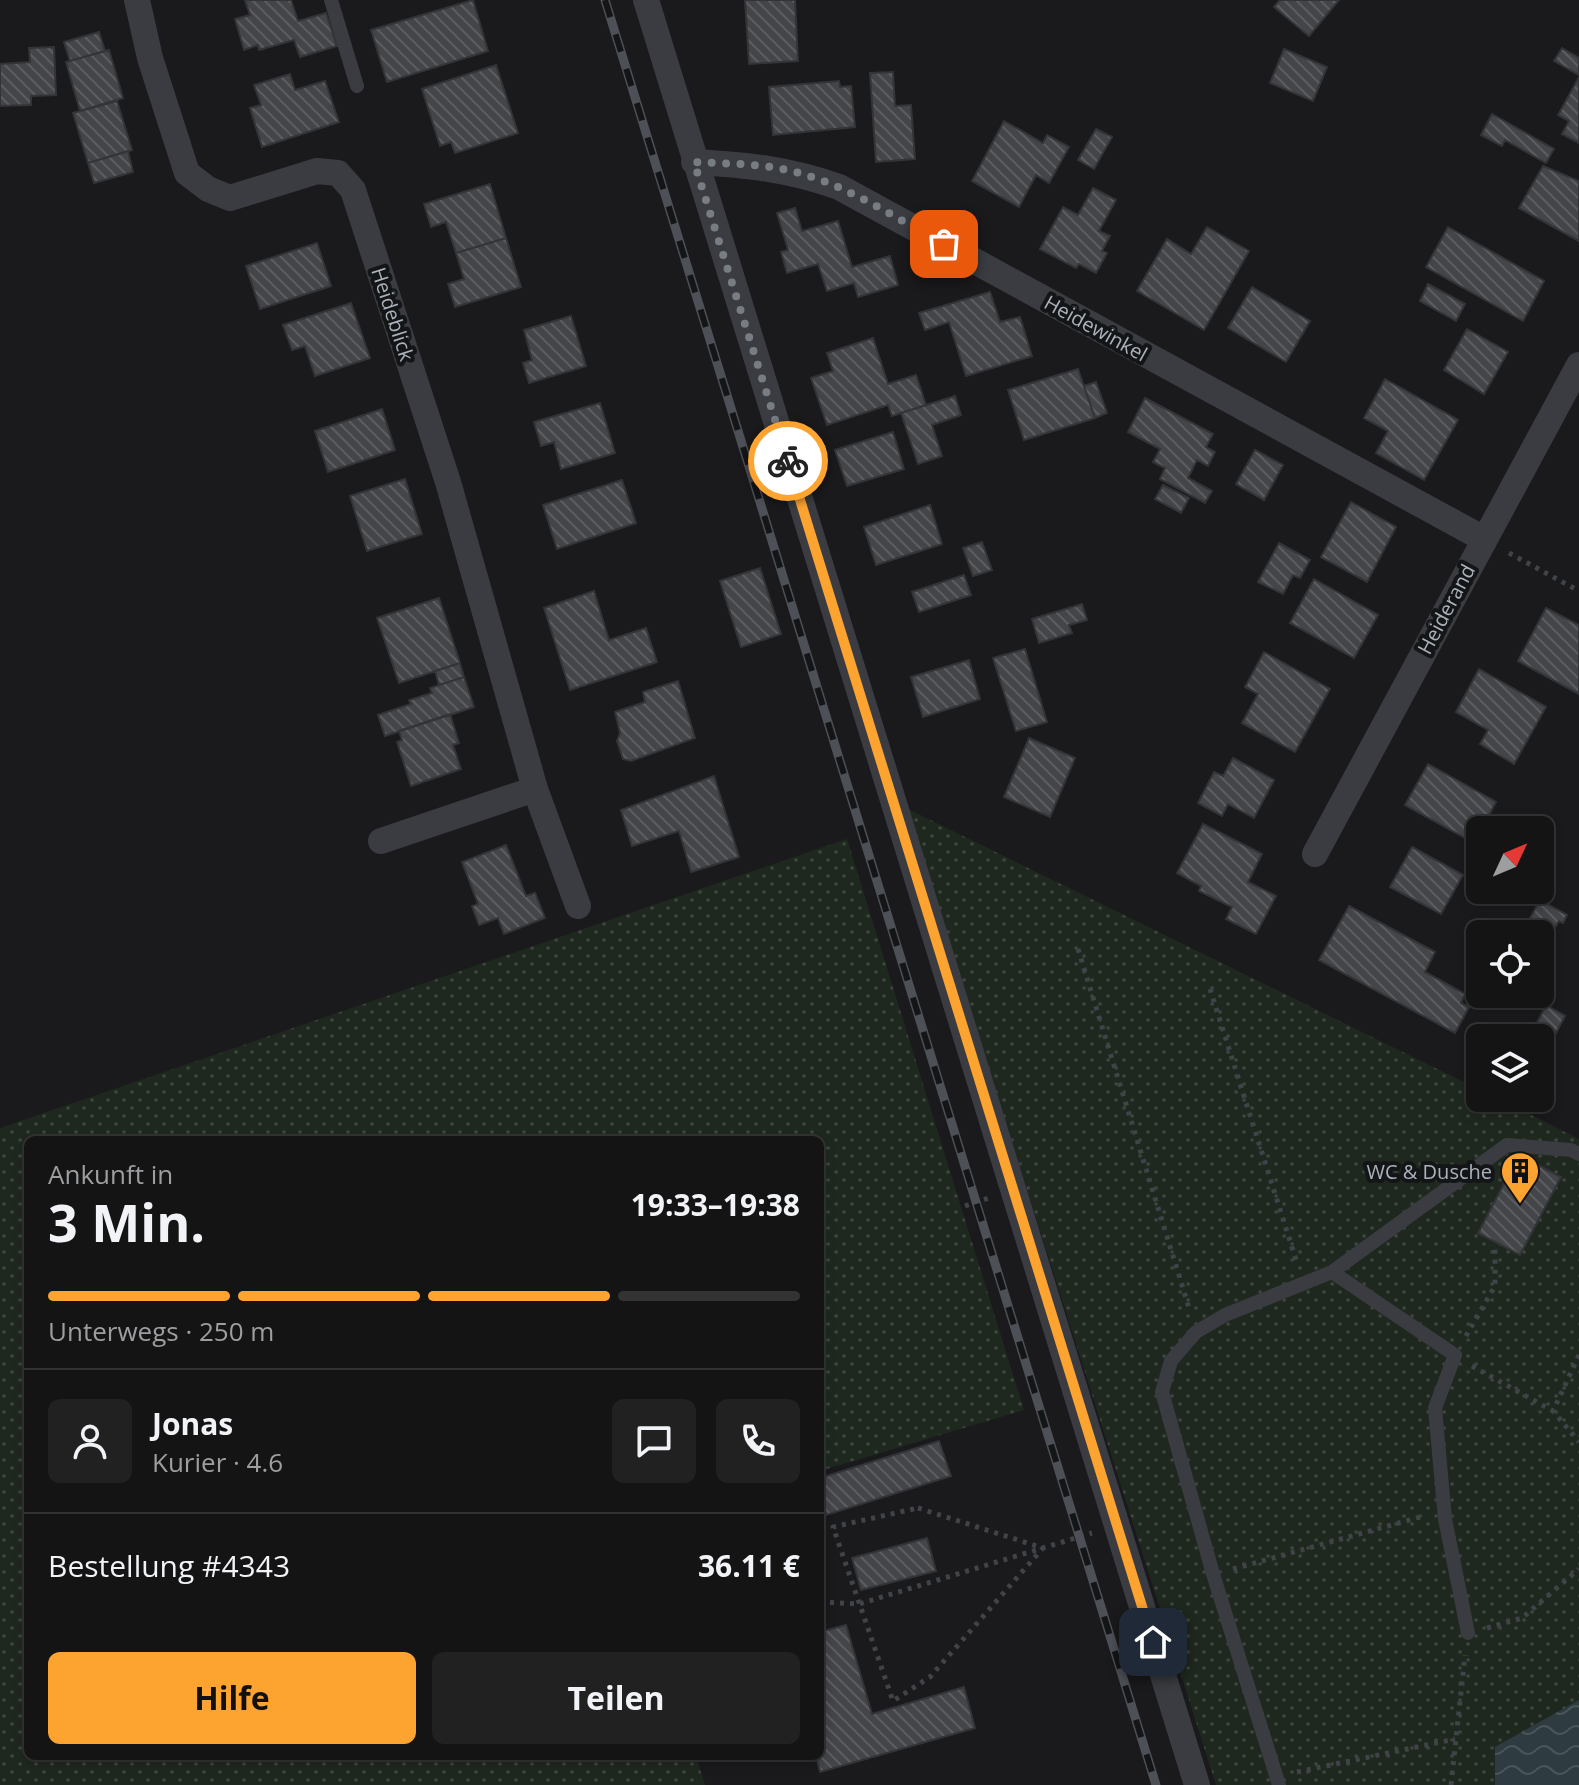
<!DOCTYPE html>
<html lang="de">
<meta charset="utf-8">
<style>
:root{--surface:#141415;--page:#212122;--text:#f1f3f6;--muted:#9d9ea0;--line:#333334;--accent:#fda330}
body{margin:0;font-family:"Open Sans",sans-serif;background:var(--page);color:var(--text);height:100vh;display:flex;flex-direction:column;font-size:30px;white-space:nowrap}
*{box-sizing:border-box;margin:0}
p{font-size:26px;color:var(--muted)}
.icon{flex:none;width:44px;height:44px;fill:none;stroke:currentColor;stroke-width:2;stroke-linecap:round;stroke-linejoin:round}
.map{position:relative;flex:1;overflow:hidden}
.sheet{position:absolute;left:24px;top:1136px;width:800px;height:624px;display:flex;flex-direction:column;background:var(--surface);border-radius:12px;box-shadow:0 4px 12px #0003,0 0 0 2px var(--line)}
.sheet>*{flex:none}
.needle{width:52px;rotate:46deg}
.fabs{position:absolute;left:1466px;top:816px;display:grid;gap:16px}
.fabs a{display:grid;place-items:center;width:88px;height:88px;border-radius:12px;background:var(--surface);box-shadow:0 4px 12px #0003,0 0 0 2px var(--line);font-size:40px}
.pin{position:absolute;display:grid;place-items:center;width:68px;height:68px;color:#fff;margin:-34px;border-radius:16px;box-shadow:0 4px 12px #0006}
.courier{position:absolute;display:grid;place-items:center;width:80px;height:80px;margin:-40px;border:6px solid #fda330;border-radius:50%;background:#fff;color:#222;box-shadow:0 2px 10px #0007}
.head em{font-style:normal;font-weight:700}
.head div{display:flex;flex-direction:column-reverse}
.head{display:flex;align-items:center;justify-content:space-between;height:136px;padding:0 24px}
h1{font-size:52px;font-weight:700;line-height:60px}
.bar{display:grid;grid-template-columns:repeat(4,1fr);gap:12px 8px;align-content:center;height:96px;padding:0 24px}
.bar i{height:10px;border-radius:6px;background:var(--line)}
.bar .on{background:var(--accent)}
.bar p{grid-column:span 4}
.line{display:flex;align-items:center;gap:20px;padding:0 24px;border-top:2px solid var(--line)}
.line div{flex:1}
.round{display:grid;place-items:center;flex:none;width:84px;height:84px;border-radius:12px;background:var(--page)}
.primary-button{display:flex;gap:16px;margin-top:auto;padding:16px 24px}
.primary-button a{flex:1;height:92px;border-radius:12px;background:var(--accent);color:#111;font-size:32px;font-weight:700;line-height:92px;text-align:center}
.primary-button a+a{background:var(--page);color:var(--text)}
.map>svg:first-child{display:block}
.grass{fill:url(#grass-dots)}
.water{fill:url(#water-waves)}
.building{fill:url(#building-back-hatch);stroke:#333438;stroke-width:2}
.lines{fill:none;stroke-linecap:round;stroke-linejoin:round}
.path{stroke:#404348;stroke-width:5;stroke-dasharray:4 6;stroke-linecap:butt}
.lane{stroke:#3a3c41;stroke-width:14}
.street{stroke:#3a3c41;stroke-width:26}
.rail-casing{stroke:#4d5057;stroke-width:9}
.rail{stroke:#141517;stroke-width:6;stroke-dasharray:18;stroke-linecap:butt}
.done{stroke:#787d84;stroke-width:8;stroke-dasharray:0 14.4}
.route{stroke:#fda330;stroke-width:10}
.labels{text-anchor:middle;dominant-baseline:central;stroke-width:8;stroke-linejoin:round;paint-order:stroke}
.street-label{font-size:20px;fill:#abb2bc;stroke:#141517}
.poi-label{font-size:20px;fill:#abb2bc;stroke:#141517;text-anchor:end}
</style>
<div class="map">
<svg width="1579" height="1785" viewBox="0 0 1579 1785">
<defs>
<pattern id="grass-dots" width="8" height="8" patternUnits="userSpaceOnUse" patternTransform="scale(2)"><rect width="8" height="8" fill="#1f281f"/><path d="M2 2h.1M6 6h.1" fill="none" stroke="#3d453e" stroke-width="1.8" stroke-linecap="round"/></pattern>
<pattern id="water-waves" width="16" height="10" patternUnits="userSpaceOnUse" patternTransform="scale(2)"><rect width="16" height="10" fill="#2e3b41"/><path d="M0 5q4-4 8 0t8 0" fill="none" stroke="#4a555a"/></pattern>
<pattern id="building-back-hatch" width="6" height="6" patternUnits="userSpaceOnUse" patternTransform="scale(2)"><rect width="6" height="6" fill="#434549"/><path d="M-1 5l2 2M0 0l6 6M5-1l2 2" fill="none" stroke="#5b5d61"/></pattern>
</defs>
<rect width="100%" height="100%" fill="#1a1a1c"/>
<path class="grass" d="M906,808L1480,1090V1098H1497L1579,1139V1785H1216Z
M847,839L1024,1410L820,1471V1140H28V1756H696L705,1785H0V1128Z"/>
<path class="water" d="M1579,1700V1785H1495V1747Z"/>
<path class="building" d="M245,0H291L298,21L326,13L337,46L300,57L294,40L259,50L258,45L244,50L235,19L250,15Z
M473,0L488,51L387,82L371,30Z
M745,0H795L798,61L749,64Z
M1280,0H1339L1309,36L1274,7Z
M99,32L105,51L70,61L64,42Z
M54,47L56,95L31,96V105L0,106V64L30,62L29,48Z
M1562,48L1579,58V75L1554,61Z
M1284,49L1327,67L1313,101L1270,83Z
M109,50L123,98L80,111L66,62Z
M496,65L518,133L455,153L451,142L440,146L422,89Z
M893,72L895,106L911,105L915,159L876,162L870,73Z
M290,74L295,90L325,81L339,122L262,147L250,108L261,105L254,85Z
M1579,77V143L1562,134L1569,121L1558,115Z
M839,81L840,87L851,86L855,127L773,135L769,87Z
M117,101L132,150L88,163L73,113Z
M1492,114L1554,149L1546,163L1505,140L1502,146L1481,135Z
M1004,121L1043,143L1047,135L1069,147L1049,183L1036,175L1019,207L972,181Z
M1096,129L1112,137L1094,169L1078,160Z
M128,151L133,172L94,183L88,163Z
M1543,166L1579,181V241L1519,208Z
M490,184L506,238L456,253L446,222L431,227L424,204Z
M1093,188L1116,200L1099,231L1110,236L1102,251L1107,253L1096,273L1079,264L1076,268L1040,249L1063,207L1078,215Z
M795,208L802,231L838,221L852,267L890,256L898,285L858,297L854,283L827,291L818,264L787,273L781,252L788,250L777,213Z
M1207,227L1249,251L1204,330L1137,291L1167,239L1191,254Z
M1448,227L1544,281L1523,321L1426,267Z
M506,238L521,287L455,307L448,284L464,279L456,253Z
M317,243L331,286L260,309L246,266Z
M1428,284L1465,304L1456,321L1420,301Z
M1252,287L1310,321L1286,362L1228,328Z
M990,292L1000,322L1020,317L1032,356L966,376L949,322L925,330L919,313Z
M351,303L370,358L315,376L305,346L292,350L283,325Z
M571,316L586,366L529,383L523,363L532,360L524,330Z
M1467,329L1508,352L1484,394L1444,370Z
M873,338L888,384L916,375L926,405L892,416L888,405L827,425L811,378L833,371L827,353Z
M1078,369L1095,418L1024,440L1008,390Z
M1385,379L1458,420L1424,480L1376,453L1388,431L1364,418Z
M1096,382L1107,413L1095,418L1084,386Z
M955,396L961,415L932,425L942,456L918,464L901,413Z
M1145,398L1213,434L1206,447L1215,452L1208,466L1197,460L1188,478L1212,491L1205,503L1160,479L1165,468L1153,462L1160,449L1128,432Z
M600,403L615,453L561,469L554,442L541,446L534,422Z
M382,409L395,450L328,472L315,431Z
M893,432L904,469L847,486L835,450Z
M1255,450L1283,465L1264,500L1236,484Z
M405,479L422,534L367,551L350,496Z
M622,480L636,523L557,549L543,505Z
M1163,485L1189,498L1181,513L1155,499Z
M1351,502L1396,527L1367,582L1321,557Z
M930,505L942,544L876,565L864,527Z
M982,542L992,570L973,576L963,548Z
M1279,543L1310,560L1300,578L1293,575L1283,594L1258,582Z
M760,568L781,634L741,647L720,581Z
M964,575L971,595L919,612L912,592Z
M1314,579L1378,615L1354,658L1290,623Z
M594,591L609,640L646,628L657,662L570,690L544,608Z
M439,598L460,663L399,683L377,618Z
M1082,604L1087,620L1069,625L1072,633L1039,643L1032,619Z
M1546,608L1579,625V694L1518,661Z
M1025,649L1047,722L1016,731L993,658Z
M1264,652L1330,689L1295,752L1242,723L1258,694L1245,687Z
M969,660L980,699L923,717L911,677Z
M460,663L464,677L439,685L435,671Z
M1479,669L1546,707L1514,764L1480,744L1488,730L1456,712Z
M464,677L474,707L385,736L378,715L411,704L409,700L432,693L430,688Z
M678,681L695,738L631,761L623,759L617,741L620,733L615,712L645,702L643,692Z
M450,714L459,743L453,745L461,769L411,786L397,742L402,740L399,731Z
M1029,738L1075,758L1050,817L1004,797Z
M1233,758L1274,780L1254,818L1228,804L1222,816L1198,803L1214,772L1223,776Z
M1428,764L1496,802L1474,843L1405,805Z
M714,776L739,857L691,872L679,831L632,846L621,810Z
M1203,824L1262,854L1248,882L1276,896L1256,934L1226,919L1232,907L1199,891L1201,886L1177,873Z
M506,845L526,896L535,893L545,918L504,934L498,918L479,925L472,906L478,904L462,862Z
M1412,847L1463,875L1441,914L1390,887Z
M1540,900L1567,915L1563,923L1559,921L1552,932L1529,920Z
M1349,906L1435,952L1425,972L1465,994L1461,1003L1469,1007L1455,1033L1319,960Z
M1546,1005L1565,1016L1556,1033L1537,1023Z
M1519,1155L1561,1177L1520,1255L1478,1233Z
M939,1441L951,1476L826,1515L820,1478Z
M927,1538L936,1571L861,1590L852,1558Z
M846,1625L872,1714L964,1687L975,1728L820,1772L816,1756H820V1632Z"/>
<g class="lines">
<path class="path" d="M1509,553L1579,591
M1078,949L1190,1311
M1210,989L1297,1263
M965,1206L989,1198
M1466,1336L1495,1286V1249
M1579,1355L1553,1411L1579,1442
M1472,1366L1553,1411
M918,1508L1043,1548L930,1677L893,1701L833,1527Z
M1233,1569L1424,1516
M820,1602L859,1604L1092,1533
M1487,1628L1522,1618L1579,1569
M1297,1772L1455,1739
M1451,1785L1465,1655"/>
<path class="lane" d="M331,0L357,86
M1332,1272L1455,1355L1435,1408L1445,1519L1468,1633
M1279,1785L1213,1574L1162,1392L1171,1361L1196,1332L1225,1315L1332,1272L1507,1145L1571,1150L1579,1154"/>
<path class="street" d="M137,0L150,58L187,173L208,189L230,198L317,171L338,173L353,190L448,482L535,789L578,906
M646,0L1197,1785
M694,162C749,165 788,169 839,187L1484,539
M381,841L535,789
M1315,854L1579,365"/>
<g class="rail-casing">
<path id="rail" d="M605,0L1156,1785"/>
</g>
<use href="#rail" class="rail"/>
</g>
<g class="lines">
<path class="done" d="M788,461L694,162C729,164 765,163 799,173C850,187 897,219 944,244"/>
<path class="route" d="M788,461L1153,1642"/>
</g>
<defs>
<g id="building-pin" transform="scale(2)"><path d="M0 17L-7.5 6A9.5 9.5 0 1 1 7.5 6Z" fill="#fda330" stroke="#141517"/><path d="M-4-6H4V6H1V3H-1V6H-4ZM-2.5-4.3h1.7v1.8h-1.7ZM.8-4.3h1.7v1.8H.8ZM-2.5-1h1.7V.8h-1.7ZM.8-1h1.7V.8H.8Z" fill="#111"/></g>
</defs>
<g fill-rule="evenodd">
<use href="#building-pin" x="1520" y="1171"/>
</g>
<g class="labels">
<g class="street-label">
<text transform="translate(393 314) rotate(72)">Heideblick</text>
<text transform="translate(1096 328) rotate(29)">Heidewinkel</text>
<text transform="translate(1446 609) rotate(-62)">Heiderand</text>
</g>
<g class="poi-label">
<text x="1492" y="1171">WC &amp; Dusche</text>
</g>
</g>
</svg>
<div class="fabs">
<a><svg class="needle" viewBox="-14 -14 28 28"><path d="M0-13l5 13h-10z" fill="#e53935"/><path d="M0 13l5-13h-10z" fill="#9d9ea0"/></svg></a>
<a><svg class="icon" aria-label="locate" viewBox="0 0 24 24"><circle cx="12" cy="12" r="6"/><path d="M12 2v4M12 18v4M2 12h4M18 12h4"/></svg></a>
<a><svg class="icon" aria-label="layers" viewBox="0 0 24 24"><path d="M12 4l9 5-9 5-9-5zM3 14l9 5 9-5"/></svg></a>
</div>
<div class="pin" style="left:944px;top:244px;background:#ea580c"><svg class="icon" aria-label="bag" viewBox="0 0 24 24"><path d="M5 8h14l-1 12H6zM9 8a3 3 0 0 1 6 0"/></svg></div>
<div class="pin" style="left:1153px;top:1642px;background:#1f2937"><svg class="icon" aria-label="home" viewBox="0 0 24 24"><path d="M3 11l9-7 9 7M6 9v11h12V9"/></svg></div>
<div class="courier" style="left:788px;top:461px"><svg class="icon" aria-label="bike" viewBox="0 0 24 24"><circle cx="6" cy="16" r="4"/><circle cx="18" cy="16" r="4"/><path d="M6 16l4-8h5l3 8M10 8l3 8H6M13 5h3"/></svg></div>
<section class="sheet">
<div class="head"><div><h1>3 Min.</h1><p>Ankunft in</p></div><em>19:33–19:38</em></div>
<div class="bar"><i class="on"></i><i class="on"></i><i class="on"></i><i></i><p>Unterwegs · 250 m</p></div>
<div class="line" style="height:144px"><a class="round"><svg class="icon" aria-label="person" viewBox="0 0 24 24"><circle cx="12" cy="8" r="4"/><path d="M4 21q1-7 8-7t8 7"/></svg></a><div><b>Jonas</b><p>Kurier · 4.6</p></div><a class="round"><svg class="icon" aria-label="chat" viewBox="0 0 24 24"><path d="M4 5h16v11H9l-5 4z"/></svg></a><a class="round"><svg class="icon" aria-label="phone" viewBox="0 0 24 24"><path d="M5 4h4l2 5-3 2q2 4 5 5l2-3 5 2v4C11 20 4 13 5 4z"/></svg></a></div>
<div class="line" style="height:104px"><div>Bestellung #4343</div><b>36.11 €</b></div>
<div class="primary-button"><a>Hilfe</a><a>Teilen</a></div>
</section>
</div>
